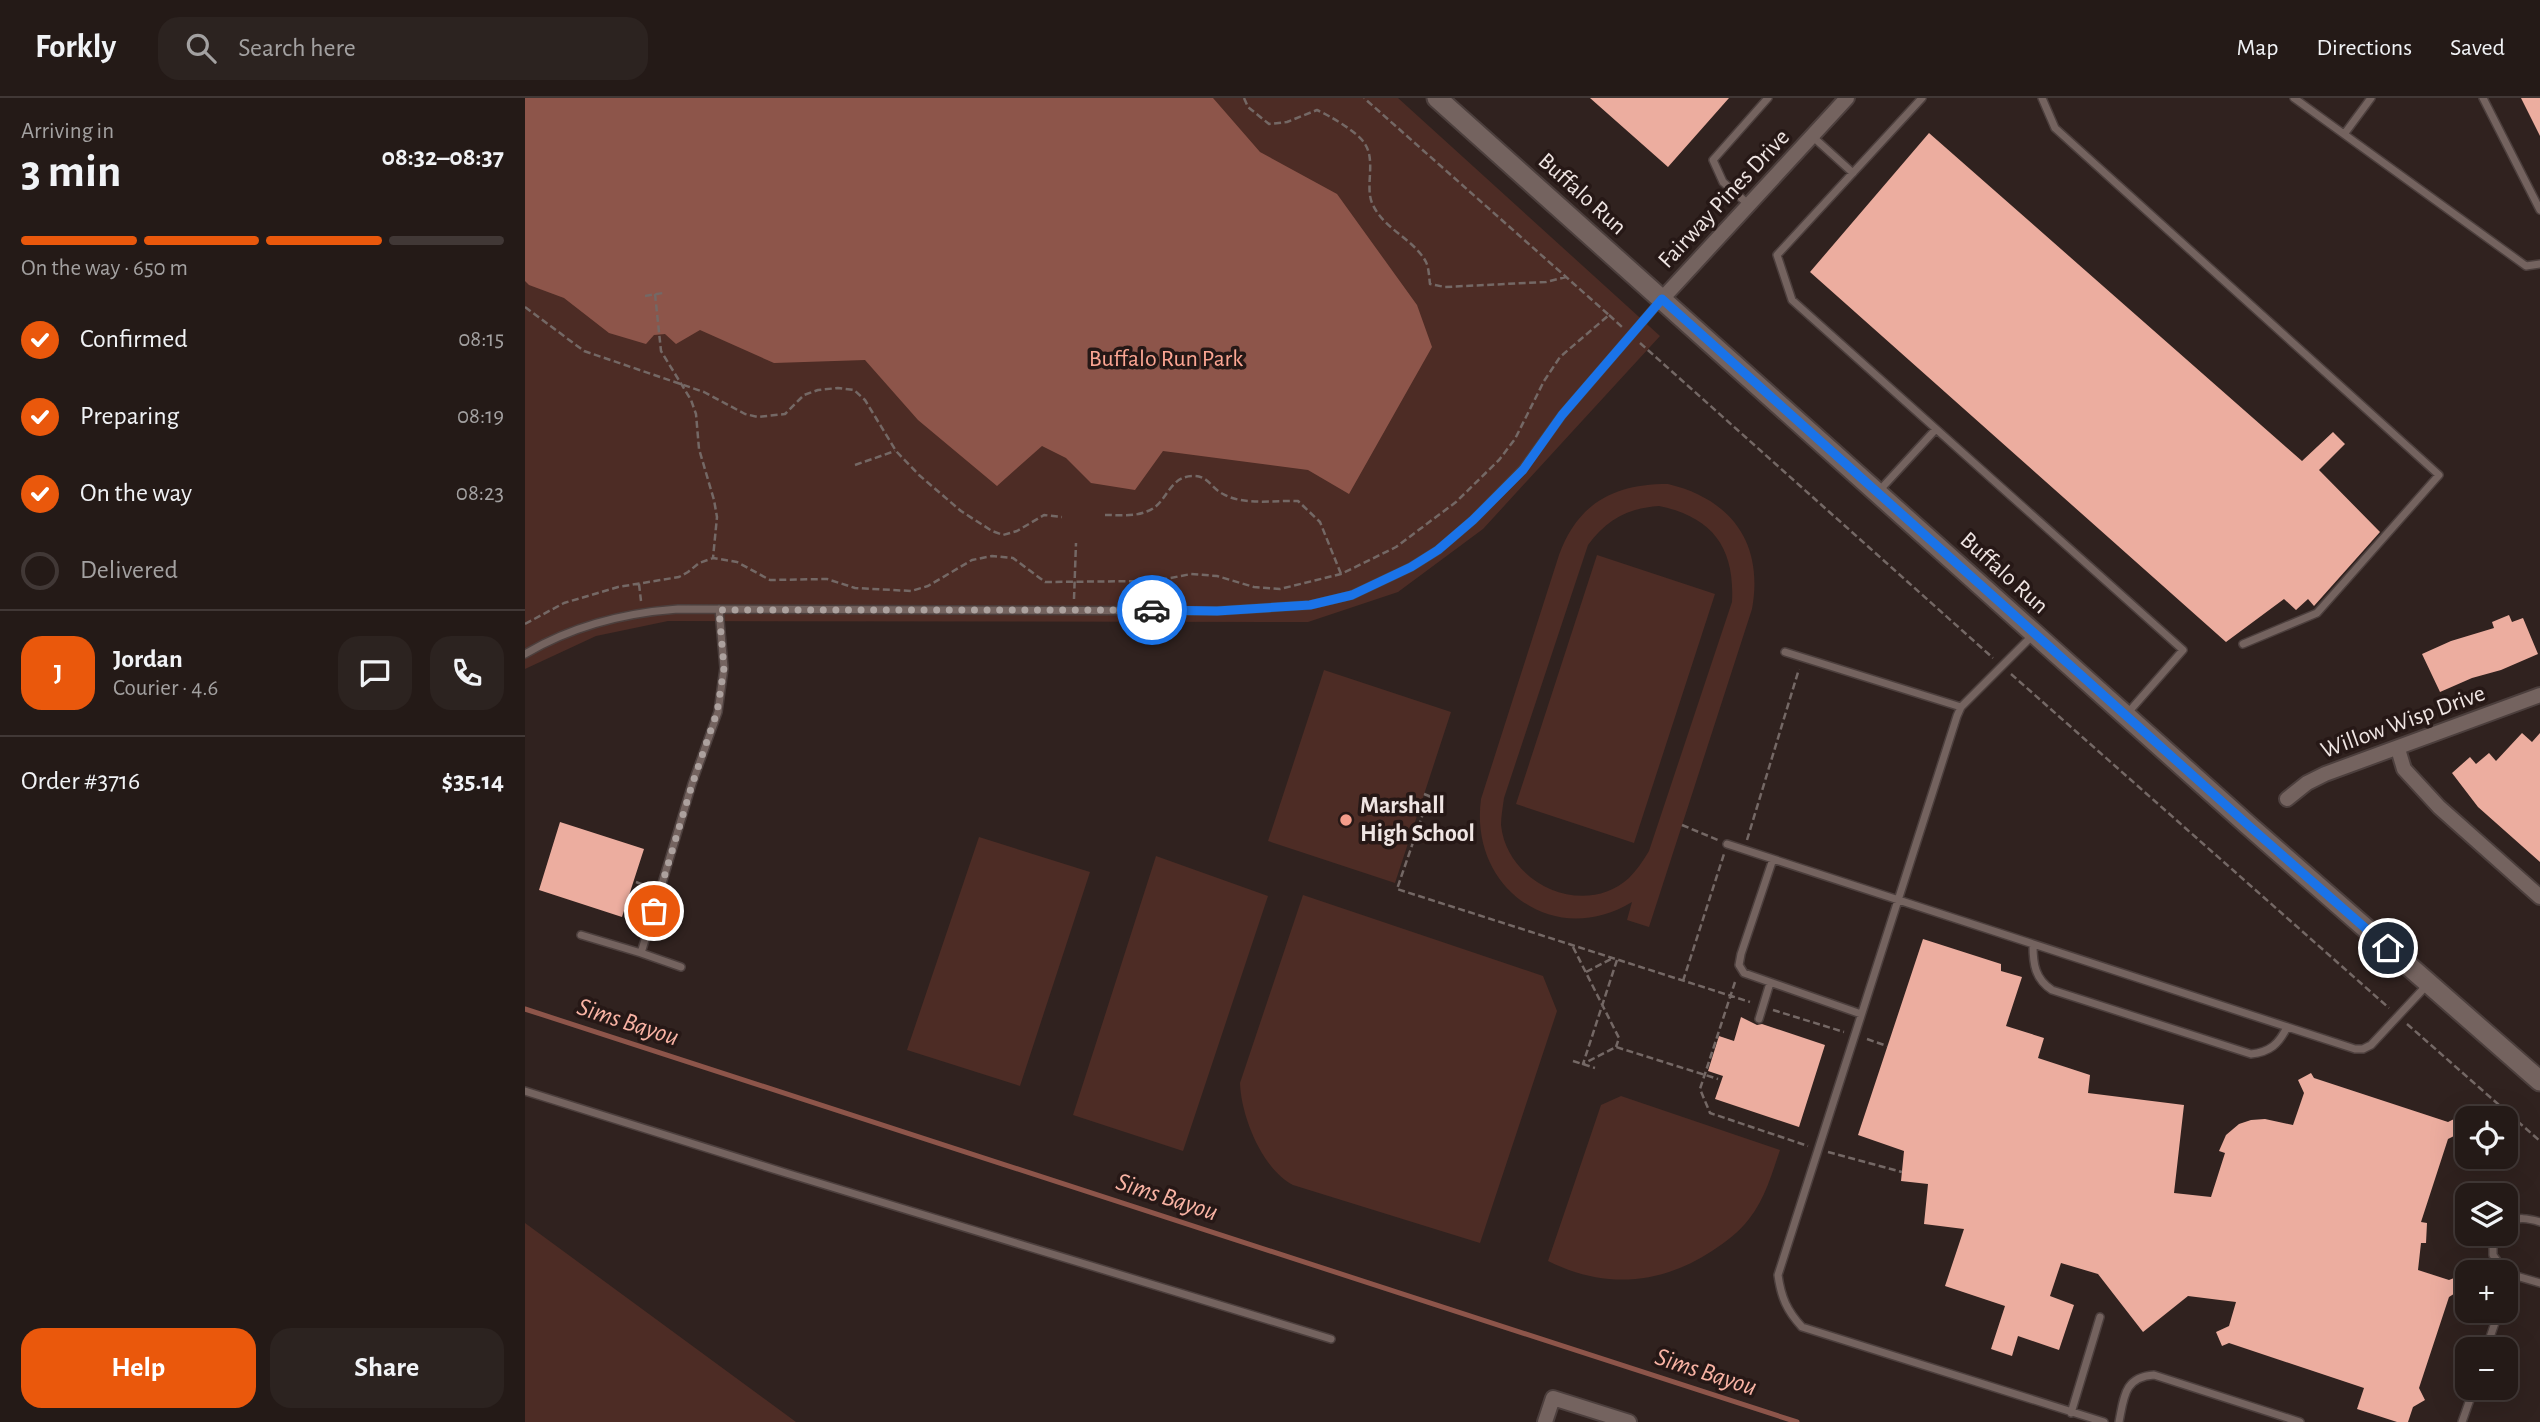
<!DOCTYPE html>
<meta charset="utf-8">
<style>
:root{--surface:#241a17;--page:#2c2320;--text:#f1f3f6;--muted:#a3a1a1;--line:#413836;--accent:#ea580c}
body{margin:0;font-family:"Alegreya Sans",sans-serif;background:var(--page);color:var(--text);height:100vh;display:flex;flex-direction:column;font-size:26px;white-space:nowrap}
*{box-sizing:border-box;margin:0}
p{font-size:23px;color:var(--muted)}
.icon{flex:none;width:38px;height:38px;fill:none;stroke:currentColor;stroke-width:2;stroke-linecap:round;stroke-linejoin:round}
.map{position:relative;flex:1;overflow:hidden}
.side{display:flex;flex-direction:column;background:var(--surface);width:525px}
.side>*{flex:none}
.buttons{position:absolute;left:1930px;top:1008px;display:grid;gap:14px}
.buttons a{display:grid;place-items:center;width:63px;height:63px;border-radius:14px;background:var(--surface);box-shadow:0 7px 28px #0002,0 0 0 2px var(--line);font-size:35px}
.pin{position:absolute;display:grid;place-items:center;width:60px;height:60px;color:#fff;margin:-30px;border:4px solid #fff;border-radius:50%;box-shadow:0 2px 7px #0007}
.courier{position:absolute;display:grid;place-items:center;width:70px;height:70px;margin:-35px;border:5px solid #1a73e8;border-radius:50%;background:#fff;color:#222;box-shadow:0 2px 9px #0007}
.summary em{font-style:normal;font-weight:600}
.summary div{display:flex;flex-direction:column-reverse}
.summary{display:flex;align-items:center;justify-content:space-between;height:119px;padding:0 21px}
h1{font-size:46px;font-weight:600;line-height:52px}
.bar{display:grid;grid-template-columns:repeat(4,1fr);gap:10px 7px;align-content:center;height:84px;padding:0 21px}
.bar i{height:9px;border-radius:5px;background:var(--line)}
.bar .current{background:var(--accent)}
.bar p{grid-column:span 4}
.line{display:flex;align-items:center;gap:18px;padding:0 21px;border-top:2px solid var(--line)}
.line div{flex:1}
.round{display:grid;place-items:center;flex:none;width:74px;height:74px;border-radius:21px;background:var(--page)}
ol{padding:0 21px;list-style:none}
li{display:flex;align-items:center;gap:21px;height:77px}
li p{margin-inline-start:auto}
li .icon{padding:7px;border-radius:50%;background:var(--accent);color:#fff;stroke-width:4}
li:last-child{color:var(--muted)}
li i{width:38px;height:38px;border:4px solid var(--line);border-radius:50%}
.primary-button{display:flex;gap:14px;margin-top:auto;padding:14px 21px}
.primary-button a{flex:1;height:80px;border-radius:21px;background:var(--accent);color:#fff;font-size:28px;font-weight:600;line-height:80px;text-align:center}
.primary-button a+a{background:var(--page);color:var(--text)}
header{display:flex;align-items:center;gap:42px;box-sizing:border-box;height:98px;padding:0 35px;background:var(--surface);border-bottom:2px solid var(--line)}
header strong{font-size:33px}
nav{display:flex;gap:38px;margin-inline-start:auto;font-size:24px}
.search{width:490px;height:63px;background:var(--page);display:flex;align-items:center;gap:18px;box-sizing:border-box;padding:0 24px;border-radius:21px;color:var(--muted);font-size:26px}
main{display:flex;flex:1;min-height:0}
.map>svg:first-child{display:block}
.green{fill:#4d2c25;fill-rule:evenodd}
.water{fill:#8d554a}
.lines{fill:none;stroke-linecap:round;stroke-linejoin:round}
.stream{stroke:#8d554a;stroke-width:5}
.building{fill:#ecad9f}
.lane-casing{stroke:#4c3f3d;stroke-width:10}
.street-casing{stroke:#4c3f3d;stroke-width:18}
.secondary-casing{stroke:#4c3f3d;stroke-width:23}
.path{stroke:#746865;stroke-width:2.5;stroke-dasharray:7 3.5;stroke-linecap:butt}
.lane{stroke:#74635f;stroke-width:7}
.street{stroke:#74635f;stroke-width:14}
.secondary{stroke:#74635f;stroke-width:19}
.done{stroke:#aca19e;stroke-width:7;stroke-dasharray:0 12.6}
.route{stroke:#1a73e8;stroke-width:9}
.poi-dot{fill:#f49d8b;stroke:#261816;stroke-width:2.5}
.labels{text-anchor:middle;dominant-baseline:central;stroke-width:7;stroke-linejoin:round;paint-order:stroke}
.street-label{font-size:24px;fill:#efe5e3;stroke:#261816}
.park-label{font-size:24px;fill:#fca693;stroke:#261816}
.poi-label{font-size:24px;font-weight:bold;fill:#efe5e3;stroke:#261816;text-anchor:start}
.water-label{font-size:26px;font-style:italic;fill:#f9b3a4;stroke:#261816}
</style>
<header>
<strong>Forkly</strong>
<div class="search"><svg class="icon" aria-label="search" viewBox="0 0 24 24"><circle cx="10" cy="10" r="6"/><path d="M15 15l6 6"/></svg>Search here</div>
<nav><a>Map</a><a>Directions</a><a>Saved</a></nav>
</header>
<main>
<section class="side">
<div class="summary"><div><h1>3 min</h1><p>Arriving in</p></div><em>08:32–08:37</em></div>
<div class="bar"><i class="current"></i><i class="current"></i><i class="current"></i><i></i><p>On the way · 650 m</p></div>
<ol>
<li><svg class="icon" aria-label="check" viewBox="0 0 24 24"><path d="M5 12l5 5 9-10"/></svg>Confirmed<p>08:15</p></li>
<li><svg class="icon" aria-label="check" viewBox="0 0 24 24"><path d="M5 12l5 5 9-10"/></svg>Preparing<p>08:19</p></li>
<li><svg class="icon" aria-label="check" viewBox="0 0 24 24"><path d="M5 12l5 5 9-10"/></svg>On the way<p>08:23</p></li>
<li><i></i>Delivered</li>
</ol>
<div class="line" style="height:126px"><b class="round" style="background:var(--accent);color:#fff">J</b><div><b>Jordan</b><p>Courier · 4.6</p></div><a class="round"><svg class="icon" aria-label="chat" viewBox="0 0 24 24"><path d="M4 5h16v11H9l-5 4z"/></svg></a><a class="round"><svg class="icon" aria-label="phone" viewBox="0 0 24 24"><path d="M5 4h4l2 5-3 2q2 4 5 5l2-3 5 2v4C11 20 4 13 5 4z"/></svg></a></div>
<div class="line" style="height:91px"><div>Order #3716</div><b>$35.14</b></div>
<div class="primary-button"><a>Help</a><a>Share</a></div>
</section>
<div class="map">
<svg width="2015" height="1324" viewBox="0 0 2015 1324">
<rect width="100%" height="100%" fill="#30221f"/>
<path class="green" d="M0,0H873L1135,238L958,431L873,494L783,524L143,523L71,538L0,571Z
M1143,386C1206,401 1239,445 1227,511L1124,829L1102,822L1107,804C1028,852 944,789 956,701L1034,457C1053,405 1089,386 1143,386ZM1134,408C1187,419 1210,449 1207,504L1124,753C1118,763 1112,772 1104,780C1059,821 982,786 976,727C976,718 978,708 979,700L1063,447C1081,422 1103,410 1134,408Z
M1072,457L1190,496L1109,745L991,706Z
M799,572L926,614L870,785L743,743Z
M454,739L565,774L495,988L382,952Z
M631,758L743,798L658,1053L548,1017Z
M778,797L1018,878L1032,913L955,1145L768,1087C737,1071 716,1018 715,985Z
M1096,998L1255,1052C1247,1075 1240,1101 1224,1121C1214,1134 1201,1144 1187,1153C1135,1187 1079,1191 1023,1163L1076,1007Z
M0,1125L271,1324H0Z"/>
<path class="water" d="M0,0H688L735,54L812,96L892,207L907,249L824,396L783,372L638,353L610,392L566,385L541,360L517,348L472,388L393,322L340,262L249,265L175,232L151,246L140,236L129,237L121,246L84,235L39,200L4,187L0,183Z"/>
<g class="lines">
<path class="stream" d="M0,911L1272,1324"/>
</g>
<path class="building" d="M1065,0H1204L1143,69Z
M1996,0H2015V38Z
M1404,35L1777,363L1808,334L1820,346L1794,372L1855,434L1789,508L1783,501L1771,512L1759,501L1701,544L1285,174Z
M1984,517L1987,524L1998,520L2013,556L1976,572L1947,580L1915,594L1897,556L1926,543L1969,530L1967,524Z
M1997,635L2007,644L2015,635V764L1953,709L1927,675L1945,659L1951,666L1964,655L1971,663Z
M35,724L119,751L97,819L14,792Z
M1398,841L1476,866V873L1497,879L1481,928L1519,940L1513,960L1565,977L1563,995L1659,1007L1649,1095L1686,1099L1700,1055L1694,1053L1701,1037L1714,1026L1726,1022L1740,1021L1768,1027L1779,995L1773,982L1786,975L1789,980L1923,1024L1929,1021L1935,1035L1923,1041L1896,1124L1902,1125L1901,1145H1896L1893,1172L1924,1182L1929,1180L1935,1192L1924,1199L1894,1290L1900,1302L1888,1309L1883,1324H1872L1832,1311L1839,1290L1704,1245L1697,1248L1691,1234L1704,1228L1711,1204L1663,1198L1618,1234L1573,1176L1536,1165L1525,1198L1549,1207L1534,1252L1493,1238L1487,1258L1466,1251L1480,1208L1420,1188L1439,1131L1399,1126L1403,1086L1376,1083L1379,1053L1333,1037Z
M1216,919L1232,927L1237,926L1300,947L1274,1029L1190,1001L1198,978L1183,973L1194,938L1209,943Z"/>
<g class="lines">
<g class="lane-casing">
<path id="lane" d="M1397,0L1252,157L1267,202L1658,552L1601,617
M1517,0L1530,30L1914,377L1792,515L1718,546
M1769,0L2001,168L2015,166
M1958,0L2015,112
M1820,35L1846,0
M1287,38L1328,75
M1223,106L1198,84L1188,62L1243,0
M1353,394L1411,331
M1508,537L1436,609L1432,618L1253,1177C1256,1199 1262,1213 1277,1229L1579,1324
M1260,554L1436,609
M0,556C47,528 98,515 153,511L692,513L785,507L827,497L886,469L913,452L948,422L998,371L1037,317L1137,201
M1202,746L1830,951H1838L1846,947L1902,887
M1248,761L1216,856L1214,867L1219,875L1336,916
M56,837L116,855L167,686L193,614L199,570L194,511
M1508,847C1508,866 1510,881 1527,892L1726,956C1745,954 1754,946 1762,929
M116,855L156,869
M1234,921L1245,885
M0,993L261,1075L806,1241
M1981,1124C1994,1119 2002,1120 2015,1124
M1968,1136V1157L1980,1174
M1981,1175L2015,1185
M1981,1193L1986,1177
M1961,1251L1974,1213
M1546,1315L1575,1219
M1594,1324C1599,1299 1599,1279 1629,1277L1775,1324
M1937,1324L1949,1290"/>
</g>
<g class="street-casing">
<path id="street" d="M1137,201L1322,0
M1873,651L1879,671L1914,709L2015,799
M1762,701L1782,685L1800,676L2015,597
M1020,1324L1028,1300L1104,1324"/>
</g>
<g class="secondary-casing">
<path id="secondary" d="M912,0L1723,727L2015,983"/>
</g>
<path class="path" d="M719,0L723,9L744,26L762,24L792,12C805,18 833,34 840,46C851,63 840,88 847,105C858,131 889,141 901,164C904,170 904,179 905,186L920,189L1021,184L1041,179
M130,196L136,253L166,302L171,316L174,351L189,402L192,419L188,460
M120,198L138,195
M0,209L59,253L179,294L220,316L233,319L260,316L279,297L293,292L313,290L329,292L340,302L371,353L394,377L436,413L467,433L478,437L492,433L519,417L537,419
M1084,217L1097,229
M1115,245L1468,560
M330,367L370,353
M580,417C594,417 610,419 623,413C642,406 643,379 667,378C683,377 686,390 698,396C719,408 751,402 773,403L795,424L816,476
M114,486L116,503
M549,501L551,445
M0,526L39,505L93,489L154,479L163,474L174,465L188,460L212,464L245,482L302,481L330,490L386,493L403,488L447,462L467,458L488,460L520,484L630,483L666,476L692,478L729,489L755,491L816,476L871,449L931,404L974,362L990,341L1019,283L1035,259L1084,217L839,0
M1486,576L1864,910
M899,696L904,698L872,791L1225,904
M1157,727L1193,742
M1222,742L1274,571
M111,784L124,789
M1048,849L1094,940L1091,949
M1092,862L1058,966L1091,949L1193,981
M1061,874L1086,861
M1158,883L1199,756
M1210,884L1175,991L1185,1015L1283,1048
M1248,912L1319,934
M1882,926L2015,1043
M1342,941L1362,948
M1048,963L1070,970
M1303,1054L1377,1074"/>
<use href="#lane" class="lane"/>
<use href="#street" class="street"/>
<use href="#secondary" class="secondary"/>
</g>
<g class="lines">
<path class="done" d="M129,813L167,687L192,614L199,570L194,512H627"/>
<path class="route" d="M627,512L692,513L785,507L827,497L886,469L913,452L948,422L998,372L1037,317L1137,201L1723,727L1863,850"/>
</g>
<circle class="poi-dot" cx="821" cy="722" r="7"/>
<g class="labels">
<g class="street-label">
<text transform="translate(1057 96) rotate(42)">Buffalo Run</text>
<text transform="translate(1199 101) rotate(-47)">Fairway Pines Drive</text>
<text transform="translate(1479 475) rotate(42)">Buffalo Run</text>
<text transform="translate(1878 624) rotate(-20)">Willow Wisp Drive</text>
</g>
<g class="park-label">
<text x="641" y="261">Buffalo Run Park</text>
</g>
<g class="poi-label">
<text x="835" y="708">Marshall<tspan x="835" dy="28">High School</tspan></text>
</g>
<g class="water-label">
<text transform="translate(103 924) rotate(18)">Sims Bayou</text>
<text transform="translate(642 1099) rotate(18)">Sims Bayou</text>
<text transform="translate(1181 1274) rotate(18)">Sims Bayou</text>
</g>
</g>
</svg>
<div class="buttons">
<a><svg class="icon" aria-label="locate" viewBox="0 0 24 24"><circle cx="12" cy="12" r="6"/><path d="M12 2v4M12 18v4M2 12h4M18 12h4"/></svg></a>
<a><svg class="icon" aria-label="layers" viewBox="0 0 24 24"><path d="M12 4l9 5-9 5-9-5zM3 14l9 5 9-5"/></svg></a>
<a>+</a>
<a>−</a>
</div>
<div class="pin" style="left:129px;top:813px;background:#ea580c"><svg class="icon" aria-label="bag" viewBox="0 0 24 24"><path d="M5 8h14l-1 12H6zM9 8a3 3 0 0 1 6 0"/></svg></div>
<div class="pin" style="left:1863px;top:850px;background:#1f2937"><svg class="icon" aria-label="home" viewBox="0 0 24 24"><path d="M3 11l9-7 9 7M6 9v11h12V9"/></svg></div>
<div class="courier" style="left:627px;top:512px"><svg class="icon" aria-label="car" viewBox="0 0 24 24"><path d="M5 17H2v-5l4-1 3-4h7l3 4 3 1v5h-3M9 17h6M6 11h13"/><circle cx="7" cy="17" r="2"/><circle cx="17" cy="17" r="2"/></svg></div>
</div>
</main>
